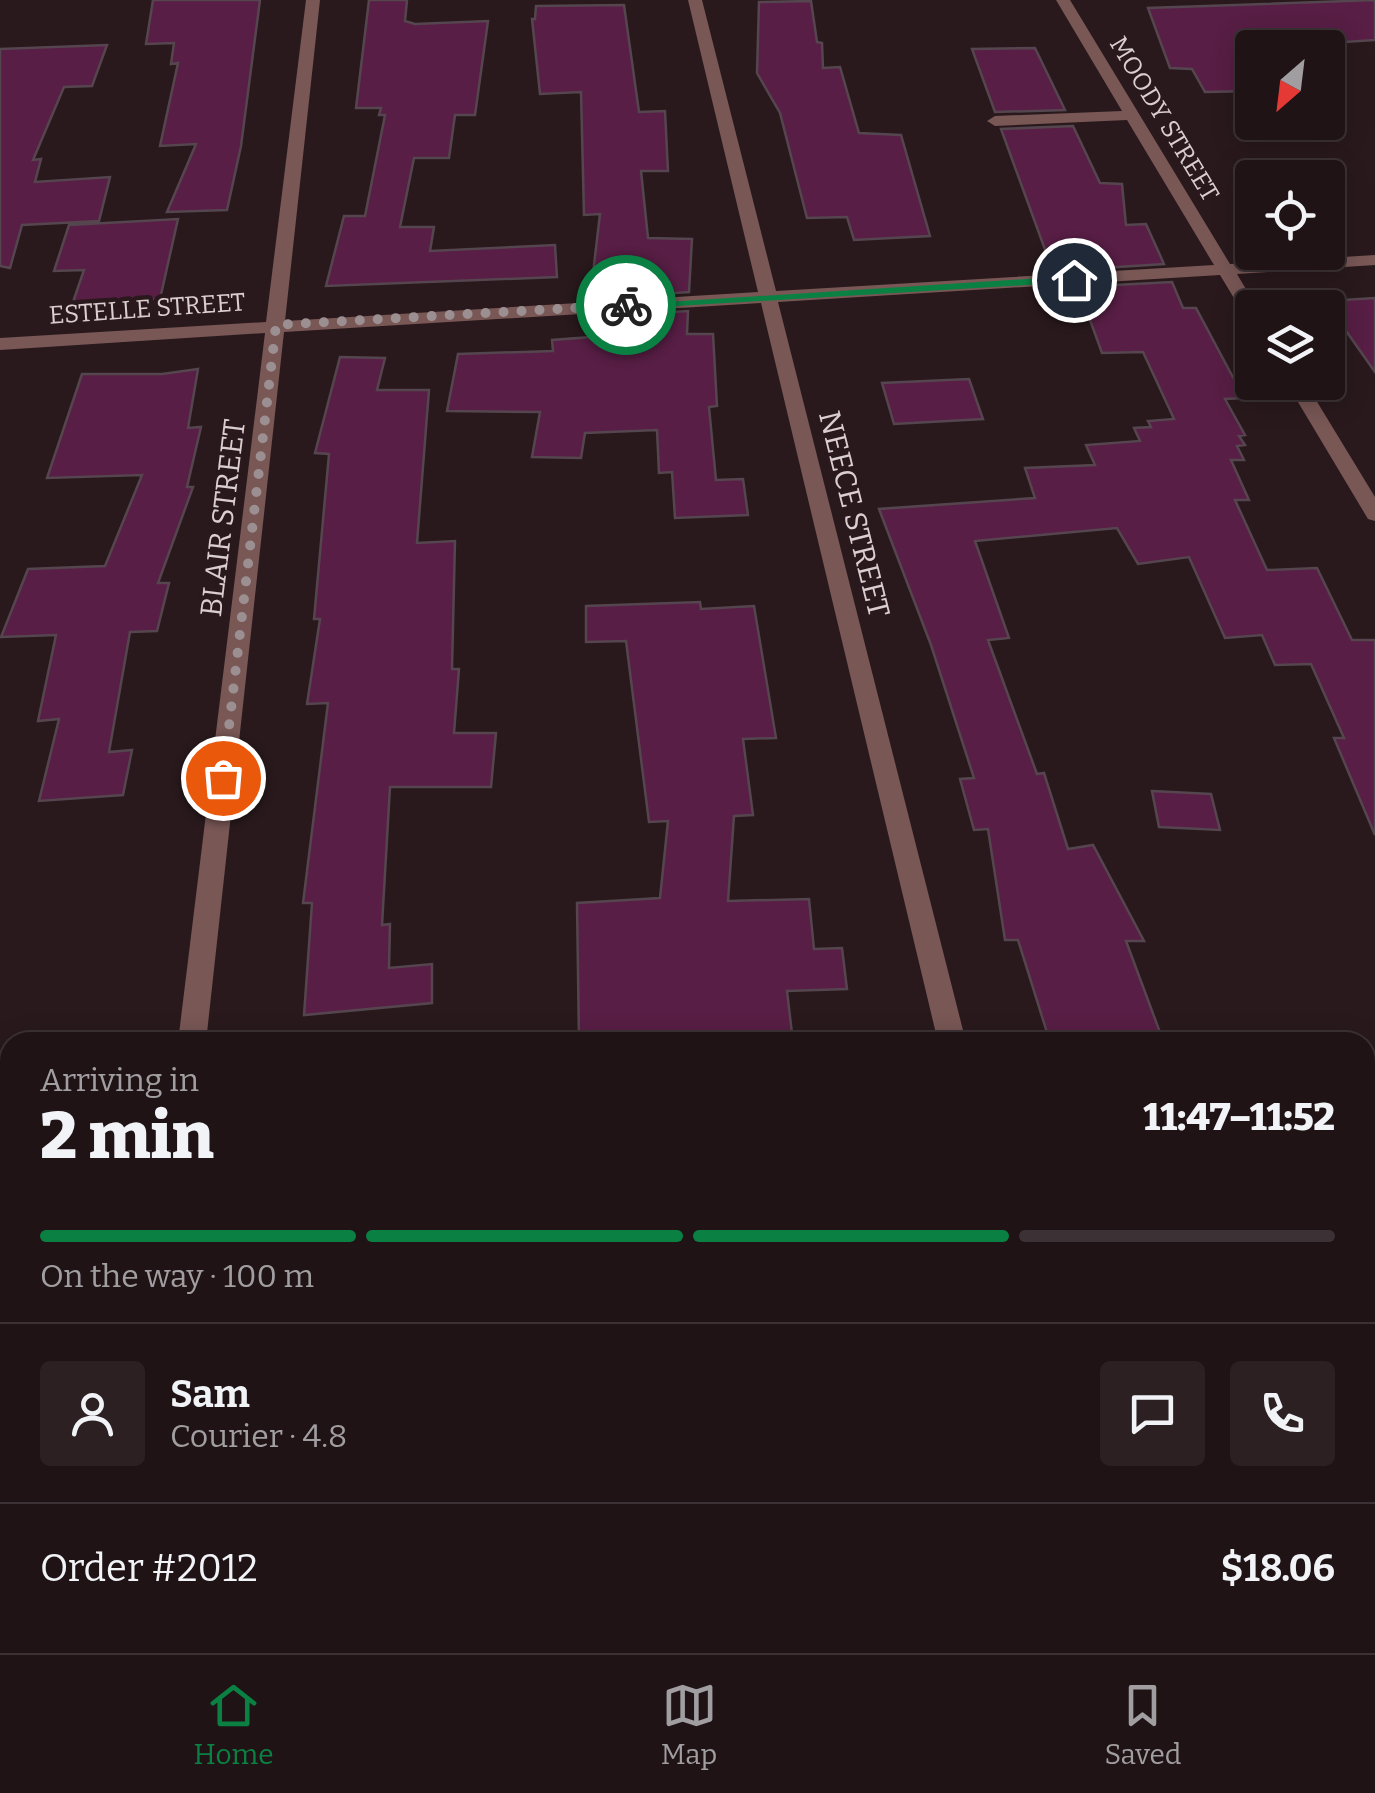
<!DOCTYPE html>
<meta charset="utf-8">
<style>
:root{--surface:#1f1316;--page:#2c2023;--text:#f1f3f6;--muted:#a19ea1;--line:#3c3235;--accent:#0b8043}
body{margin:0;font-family:Bitter,serif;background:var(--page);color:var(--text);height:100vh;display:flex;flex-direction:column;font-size:38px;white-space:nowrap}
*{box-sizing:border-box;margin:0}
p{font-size:32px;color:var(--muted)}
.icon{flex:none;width:55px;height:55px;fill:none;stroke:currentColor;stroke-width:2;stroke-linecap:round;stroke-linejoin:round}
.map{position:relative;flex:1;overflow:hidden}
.drawer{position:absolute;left:0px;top:1032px;width:1375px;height:622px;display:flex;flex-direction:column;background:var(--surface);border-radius:30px 30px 0 0;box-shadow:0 5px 25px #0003,0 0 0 2px var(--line)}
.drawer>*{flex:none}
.needle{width:65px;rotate:208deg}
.controls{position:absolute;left:1235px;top:30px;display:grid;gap:20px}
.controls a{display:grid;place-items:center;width:110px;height:110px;border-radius:10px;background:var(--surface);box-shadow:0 5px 25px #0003,0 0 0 2px var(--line);font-size:50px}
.pin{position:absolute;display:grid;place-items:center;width:85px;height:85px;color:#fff;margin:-42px;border:5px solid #fff;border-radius:50%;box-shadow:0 2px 10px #0007}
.courier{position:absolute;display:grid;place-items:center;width:100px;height:100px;margin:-50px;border:8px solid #0b8043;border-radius:50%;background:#fff;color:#222;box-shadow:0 2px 12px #0007}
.head em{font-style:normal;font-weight:800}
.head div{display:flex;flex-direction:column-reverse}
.head{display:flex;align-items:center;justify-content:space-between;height:170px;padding:0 40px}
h1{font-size:65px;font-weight:800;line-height:75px}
.bar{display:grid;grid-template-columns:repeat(4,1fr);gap:15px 10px;align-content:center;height:120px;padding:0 40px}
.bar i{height:12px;border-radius:8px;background:var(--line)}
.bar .current{background:var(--accent)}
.bar p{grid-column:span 4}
.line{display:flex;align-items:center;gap:25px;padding:0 40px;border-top:2px solid var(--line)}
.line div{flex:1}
.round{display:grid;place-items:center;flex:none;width:105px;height:105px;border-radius:10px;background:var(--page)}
.dock{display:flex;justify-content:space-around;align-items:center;height:140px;border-top:2px solid var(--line);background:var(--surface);font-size:28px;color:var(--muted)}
.dock a{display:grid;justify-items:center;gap:5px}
.dock .current{color:var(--accent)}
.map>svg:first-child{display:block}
.building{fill:#581e45;stroke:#55454e;stroke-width:2.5}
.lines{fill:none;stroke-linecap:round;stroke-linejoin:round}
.minor{fill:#785755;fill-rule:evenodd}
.rail{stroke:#7a6c6f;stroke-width:10;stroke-dasharray:19 10;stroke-linecap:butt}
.route{fill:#0b8043}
.done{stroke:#9c8f92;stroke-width:10;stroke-dasharray:0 18}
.labels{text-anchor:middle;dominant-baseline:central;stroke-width:9;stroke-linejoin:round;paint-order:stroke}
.far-street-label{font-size:25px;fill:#daced1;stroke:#29191d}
.street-label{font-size:30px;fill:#daced1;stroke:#29191d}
</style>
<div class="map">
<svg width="1375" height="1653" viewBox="0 0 1375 1653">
<rect width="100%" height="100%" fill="#29191d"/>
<path class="building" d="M153,0H260L241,146L227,210L167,212L196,144L160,146L178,63L171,64L174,43L146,44Z
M369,0H407L405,21L415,24L488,21L475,115H455L449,158H414L400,227H434L430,251L555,245L557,277L326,286L344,216H365L385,115H379L381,108H356Z
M1375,0V40L1252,48V91L1205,92L1192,69L1170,68L1148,8Z
M811,1L817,42L822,43L823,68L840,67L859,133L901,135L930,236L854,240L847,217L807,218L780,113L757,73L759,2Z
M624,5L639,112L665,111L668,171H641L648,238L692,239L689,292L590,299L600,214L584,215L581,92L540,94L532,19H535L536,6Z
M107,45L92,86L64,87L33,160L41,159L35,182L110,177L99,221L22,225L10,268L0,266V49Z
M1035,48L1065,110L995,112L972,49Z
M1073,126L1100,183L1122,184L1126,225L1146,224L1164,264L1071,270L1066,254L1047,255L1001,129Z
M178,219L160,299L73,302L84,270L54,271L69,225Z
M1172,282L1183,308H1196L1244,398L1225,399L1245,435L1239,436L1245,445L1237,446L1244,460H1231L1249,500H1235L1267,570L1317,568L1352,640H1375V835L1334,738H1344L1311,664L1275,665L1262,635L1225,638L1189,557L1138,564L1117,528L975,541L1009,638L988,640L1037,774L1044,773L1068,849L1093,845L1144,941H1126L1161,1035L1050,1042L1018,940H1005L988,829L974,830L960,779L974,778L931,645L879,509L1035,498L1025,468L1095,465L1086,445L1140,441L1134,428L1151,427L1148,421L1174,419L1143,352L1102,353L1078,287Z
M1375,298V372L1325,301Z
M688,311L687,334H713L717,406L709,407L716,480L743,479L748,515L675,518L672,472L659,473L657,430L585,433L581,458L532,457L540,412L447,411L458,354L553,351L552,340L591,337L589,317Z
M340,357L385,358L377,390H429L417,543L455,541L452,669H459L454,733H496L491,787H390L382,925L390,924L389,968L432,964V1003L304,1015L312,903H303L328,703L307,704L320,619H314L329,454L315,453Z
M198,369L188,428L201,427L187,487H193L158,583H169L157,631L130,632L109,752L132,750L123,795L39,801L59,719L38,721L56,635L1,637L28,569L105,566L142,475L47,478L82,374H162Z
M969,379L983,419L894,424L882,383Z
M700,602L701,609L754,606L776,738L743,739L753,815L734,816L728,901L809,899L814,949L842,948L847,989L787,991L793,1042H579L577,903L660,898L668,821L649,822L626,641L586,642V606Z
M1152,791L1211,794L1220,830L1159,827Z"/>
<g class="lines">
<path class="minor" d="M306,0H320L285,321L758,292L688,0H702L776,291L1214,265L1127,120L995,126L987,121L995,116L1122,111L1056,0H1070L1230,264L1375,255V265L1237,274L1257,308H1252V319L1246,318L1220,275L778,302L966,1042H938L761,303L284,332L206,1042H178L265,333L0,350V338L266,322Z
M1286,382H1305L1375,497V521L1368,519Z
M0,1576L10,1578V1614L0,1612Z
M218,1645H287L290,1653H221Z"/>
<path class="rail" d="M0,1461L10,1462
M0,1503L10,1505
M616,1645L649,1653
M805,1645L834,1653"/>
</g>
<path class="route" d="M1074,276L1078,282L626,309L620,305Z"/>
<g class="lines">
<path class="done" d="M223,778L276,325L626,305"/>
</g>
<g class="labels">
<g class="far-street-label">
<text transform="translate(1164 119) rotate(59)">MOODY STREET</text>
<text transform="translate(147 309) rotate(-4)">ESTELLE STREET</text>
</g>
<g class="street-label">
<text transform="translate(854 514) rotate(76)">NEECE STREET</text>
<text transform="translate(223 518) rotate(-83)">BLAIR STREET</text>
</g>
</g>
</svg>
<div class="controls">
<a><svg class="needle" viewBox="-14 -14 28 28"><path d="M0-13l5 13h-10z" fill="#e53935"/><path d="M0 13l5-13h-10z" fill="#a19ea1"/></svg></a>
<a><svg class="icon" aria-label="locate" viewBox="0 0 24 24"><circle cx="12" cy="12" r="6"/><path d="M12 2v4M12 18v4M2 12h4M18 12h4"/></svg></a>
<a><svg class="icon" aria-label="layers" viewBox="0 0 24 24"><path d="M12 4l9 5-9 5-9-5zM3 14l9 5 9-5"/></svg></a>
</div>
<div class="pin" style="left:223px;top:778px;background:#ea580c"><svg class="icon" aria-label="bag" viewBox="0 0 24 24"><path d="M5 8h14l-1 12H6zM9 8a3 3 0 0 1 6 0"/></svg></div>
<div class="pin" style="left:1074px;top:280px;background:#1f2937"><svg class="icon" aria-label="home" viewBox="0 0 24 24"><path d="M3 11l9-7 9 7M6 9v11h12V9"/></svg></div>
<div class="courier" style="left:626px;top:305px"><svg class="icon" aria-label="bike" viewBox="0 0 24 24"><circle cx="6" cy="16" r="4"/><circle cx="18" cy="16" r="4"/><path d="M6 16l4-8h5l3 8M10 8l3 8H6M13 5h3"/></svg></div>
<section class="drawer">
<div class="head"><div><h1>2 min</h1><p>Arriving in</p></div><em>11:47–11:52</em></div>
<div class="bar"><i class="current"></i><i class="current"></i><i class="current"></i><i></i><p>On the way · 100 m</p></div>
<div class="line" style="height:180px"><a class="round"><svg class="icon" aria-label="person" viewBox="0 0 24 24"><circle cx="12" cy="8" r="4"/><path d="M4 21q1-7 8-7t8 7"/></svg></a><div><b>Sam</b><p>Courier · 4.8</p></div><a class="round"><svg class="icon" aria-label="chat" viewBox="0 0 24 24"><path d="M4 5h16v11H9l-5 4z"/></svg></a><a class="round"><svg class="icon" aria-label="phone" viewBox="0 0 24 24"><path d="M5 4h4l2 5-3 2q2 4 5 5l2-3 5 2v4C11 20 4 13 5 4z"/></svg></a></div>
<div class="line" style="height:130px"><div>Order #2012</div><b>$18.06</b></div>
</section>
</div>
<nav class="dock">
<a class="current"><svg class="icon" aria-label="home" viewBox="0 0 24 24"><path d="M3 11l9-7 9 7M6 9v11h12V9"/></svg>Home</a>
<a><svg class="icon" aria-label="map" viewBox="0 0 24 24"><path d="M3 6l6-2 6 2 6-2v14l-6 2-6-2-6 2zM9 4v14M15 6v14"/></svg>Map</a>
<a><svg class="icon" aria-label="saved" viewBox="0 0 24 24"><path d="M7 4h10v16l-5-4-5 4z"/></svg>Saved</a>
</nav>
